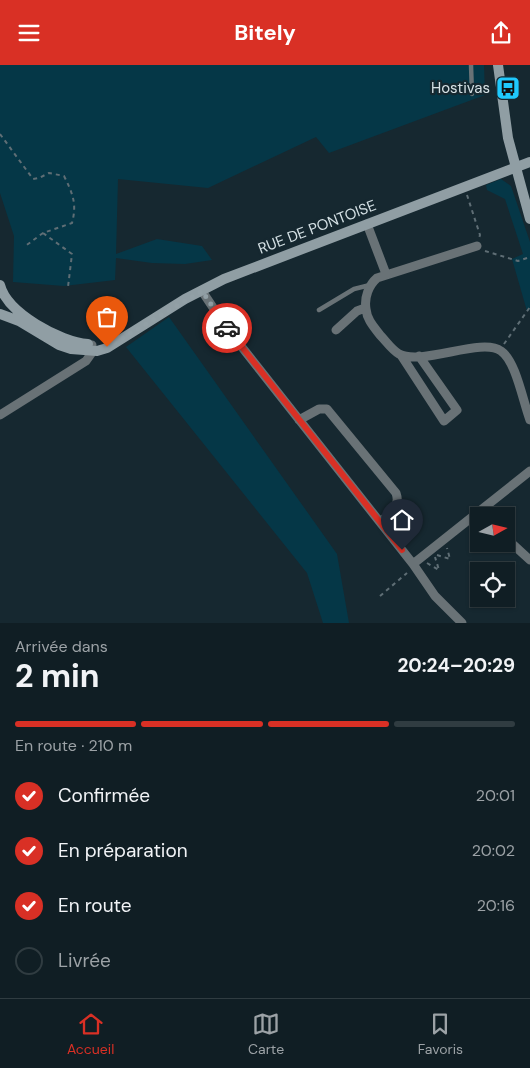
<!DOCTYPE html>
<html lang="fr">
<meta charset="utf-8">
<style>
:root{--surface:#101e24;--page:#1e2b31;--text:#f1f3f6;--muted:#9ca2a6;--line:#303c41;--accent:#d93025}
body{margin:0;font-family:"DM Sans",sans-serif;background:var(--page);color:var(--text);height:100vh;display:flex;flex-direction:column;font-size:19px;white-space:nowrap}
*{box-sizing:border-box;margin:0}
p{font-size:16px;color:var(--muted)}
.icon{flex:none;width:28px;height:28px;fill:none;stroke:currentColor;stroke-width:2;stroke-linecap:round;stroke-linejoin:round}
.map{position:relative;height:558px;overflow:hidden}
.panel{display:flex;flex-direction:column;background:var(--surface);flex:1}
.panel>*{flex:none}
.needle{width:32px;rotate:82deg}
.tools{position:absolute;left:470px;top:442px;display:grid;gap:10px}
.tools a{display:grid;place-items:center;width:45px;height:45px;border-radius:0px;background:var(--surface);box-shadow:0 1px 4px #0004,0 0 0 1px var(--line);font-size:25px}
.pin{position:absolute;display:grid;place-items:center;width:42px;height:42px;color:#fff;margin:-51px -21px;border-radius:50% 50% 50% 0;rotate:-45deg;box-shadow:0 0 5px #0007}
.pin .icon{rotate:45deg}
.courier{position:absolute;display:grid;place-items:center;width:50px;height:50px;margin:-25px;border:4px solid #d93025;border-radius:50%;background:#fff;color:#222;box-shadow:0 1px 6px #0007}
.headline em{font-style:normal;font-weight:700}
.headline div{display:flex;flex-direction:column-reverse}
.headline{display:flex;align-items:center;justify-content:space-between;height:85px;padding:0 15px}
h1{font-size:32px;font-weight:700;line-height:38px}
.bar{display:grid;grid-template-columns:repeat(4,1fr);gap:8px 5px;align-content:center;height:60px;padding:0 15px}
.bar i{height:6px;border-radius:4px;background:var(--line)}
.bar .on{background:var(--accent)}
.bar p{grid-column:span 4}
ol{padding:0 15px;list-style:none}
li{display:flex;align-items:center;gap:15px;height:55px}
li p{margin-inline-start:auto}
li .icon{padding:5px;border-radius:50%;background:var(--accent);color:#fff;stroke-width:4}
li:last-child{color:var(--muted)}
li i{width:28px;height:28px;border:2px solid var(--line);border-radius:50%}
header{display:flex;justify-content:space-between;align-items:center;height:65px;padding:0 15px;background:var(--accent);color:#fff;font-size:22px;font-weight:700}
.dock{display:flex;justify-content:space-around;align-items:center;height:70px;border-top:1px solid var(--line);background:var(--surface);font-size:14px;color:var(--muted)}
.dock a{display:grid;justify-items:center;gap:2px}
.dock .on{color:var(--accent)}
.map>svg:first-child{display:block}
.green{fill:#053747}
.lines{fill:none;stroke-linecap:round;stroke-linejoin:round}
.path{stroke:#5f6e75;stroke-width:2;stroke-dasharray:4 4;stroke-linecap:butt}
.lane{stroke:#697276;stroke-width:4.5}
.street{stroke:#697276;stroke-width:9}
.secondary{stroke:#909ea4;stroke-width:10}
.done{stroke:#92a0a6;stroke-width:5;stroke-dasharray:0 9}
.route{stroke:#d93025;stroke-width:6}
.labels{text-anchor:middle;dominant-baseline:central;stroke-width:4.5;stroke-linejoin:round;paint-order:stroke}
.poi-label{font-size:15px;fill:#d5e1e5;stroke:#162830;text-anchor:end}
.street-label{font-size:15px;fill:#d5e1e5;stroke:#162830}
</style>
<header><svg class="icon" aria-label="menu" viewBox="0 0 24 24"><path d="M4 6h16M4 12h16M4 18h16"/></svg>Bitely<svg class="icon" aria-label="share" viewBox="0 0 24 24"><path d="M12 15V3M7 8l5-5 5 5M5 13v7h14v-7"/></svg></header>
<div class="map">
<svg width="530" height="558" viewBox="0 0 530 558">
<rect width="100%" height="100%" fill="#162830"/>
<path class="green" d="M0,0H484L485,30L329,88L316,72L208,123L118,114L116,189L157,174L202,181L212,195L185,199L152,198L116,193L115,215L64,221L13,217L14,171L0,128Z
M501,114L511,121L530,177V245L527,246L512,194L523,189L505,134L487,125L486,120Z
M169,252L337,489L349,558H323L307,508L126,282Z"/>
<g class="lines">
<path class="path" d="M0,69L33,114L39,113L49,108L64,111C73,129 77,139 72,158L43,168L24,182
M467,130L480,170L479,173
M43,168L72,189L68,222
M485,186L518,196L530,192
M504,279L530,242
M437,490L450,494L447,483
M427,498L439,505L435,492
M380,531L407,508"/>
<path class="lane" d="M471,0L472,29
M319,245L354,224L370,220"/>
<path class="street" d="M367,159L386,209
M477,181L377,213C369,220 364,232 366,244C367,255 374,262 380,270C386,276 391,284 399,289C422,301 482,272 501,286C516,296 523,337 530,355
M202,226L226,262L413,499L435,531L462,558
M336,265L357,246L365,243
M401,290L444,356L457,345L419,291
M0,350L86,296L91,289L92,280
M299,355L319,344H327L396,428C401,442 390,448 380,457
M506,473L530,495
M413,499L530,406"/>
<path class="secondary" d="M498,0L508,73L530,154
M0,220C7,248 60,277 88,279
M0,249L19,256L59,280L71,284L97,286L107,283L185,234L224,214L530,97"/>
</g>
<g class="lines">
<path class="done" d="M107,282L202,226L227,263"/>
<path class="route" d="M227,263L402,485"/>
</g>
<defs>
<g id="bus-square" transform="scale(1.25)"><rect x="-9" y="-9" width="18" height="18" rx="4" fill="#1fc9fd" stroke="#162830"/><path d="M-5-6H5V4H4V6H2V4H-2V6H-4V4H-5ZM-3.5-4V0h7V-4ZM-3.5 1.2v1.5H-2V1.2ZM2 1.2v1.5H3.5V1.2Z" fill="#111"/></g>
</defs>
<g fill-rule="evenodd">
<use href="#bus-square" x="508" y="23"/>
</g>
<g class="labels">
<g class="poi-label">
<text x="490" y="23">Hostivas</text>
</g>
<g class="street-label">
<text transform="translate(317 162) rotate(-21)">RUE DE PONTOISE</text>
</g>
</g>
</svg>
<div class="tools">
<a><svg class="needle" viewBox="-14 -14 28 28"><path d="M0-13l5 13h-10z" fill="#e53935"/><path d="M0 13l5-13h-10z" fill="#9ca2a6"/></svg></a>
<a><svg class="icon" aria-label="locate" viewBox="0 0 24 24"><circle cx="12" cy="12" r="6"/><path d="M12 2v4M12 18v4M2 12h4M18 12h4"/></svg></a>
</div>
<div class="pin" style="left:107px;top:282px;background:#ea580c"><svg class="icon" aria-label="bag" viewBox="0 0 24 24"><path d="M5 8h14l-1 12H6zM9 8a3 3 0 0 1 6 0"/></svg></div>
<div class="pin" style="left:402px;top:485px;background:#1f2937"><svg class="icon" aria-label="home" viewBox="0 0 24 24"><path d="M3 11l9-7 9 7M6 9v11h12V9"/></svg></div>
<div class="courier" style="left:227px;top:263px"><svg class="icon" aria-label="car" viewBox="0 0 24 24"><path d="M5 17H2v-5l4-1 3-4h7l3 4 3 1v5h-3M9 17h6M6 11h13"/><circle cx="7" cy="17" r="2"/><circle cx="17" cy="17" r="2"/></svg></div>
</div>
<section class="panel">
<div class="headline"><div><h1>2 min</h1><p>Arrivée dans</p></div><em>20:24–20:29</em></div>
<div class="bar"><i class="on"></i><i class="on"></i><i class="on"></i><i></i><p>En route · 210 m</p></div>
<ol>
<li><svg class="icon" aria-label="check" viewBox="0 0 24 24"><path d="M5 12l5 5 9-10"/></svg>Confirmée<p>20:01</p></li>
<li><svg class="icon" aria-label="check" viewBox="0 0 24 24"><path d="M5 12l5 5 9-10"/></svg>En préparation<p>20:02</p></li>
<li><svg class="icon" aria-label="check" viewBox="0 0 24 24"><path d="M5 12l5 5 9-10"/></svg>En route<p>20:16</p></li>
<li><i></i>Livrée</li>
</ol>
</section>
<nav class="dock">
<a class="on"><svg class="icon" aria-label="home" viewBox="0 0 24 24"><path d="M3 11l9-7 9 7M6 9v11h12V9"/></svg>Accueil</a>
<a><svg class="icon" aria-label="map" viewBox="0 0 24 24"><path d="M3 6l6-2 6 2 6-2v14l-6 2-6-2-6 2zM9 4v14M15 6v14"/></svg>Carte</a>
<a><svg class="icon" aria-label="saved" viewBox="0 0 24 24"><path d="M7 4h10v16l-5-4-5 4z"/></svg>Favoris</a>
</nav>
